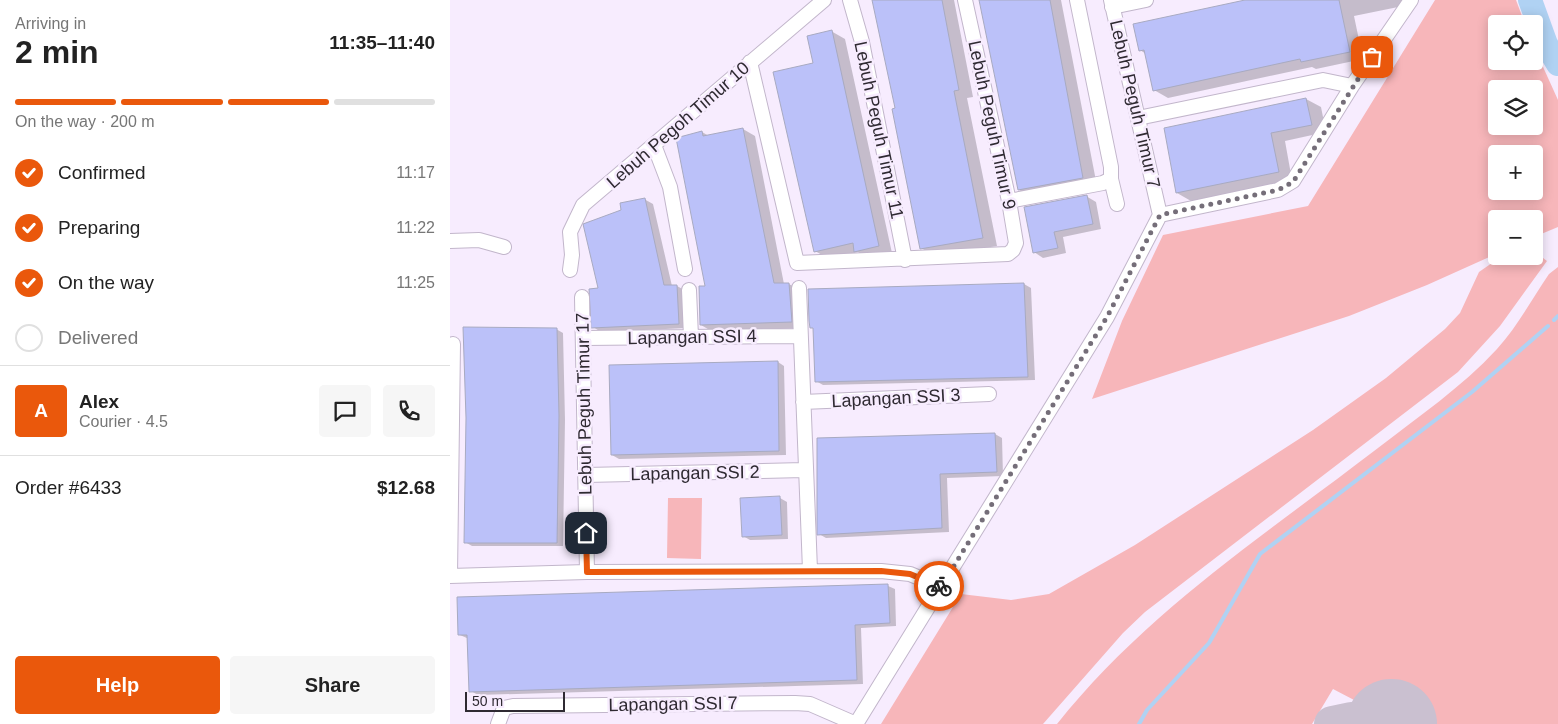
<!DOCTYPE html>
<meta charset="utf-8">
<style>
:root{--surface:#fff;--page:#f6f6f6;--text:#222;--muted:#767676;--line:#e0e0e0;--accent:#ea580c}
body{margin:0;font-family:Arial,sans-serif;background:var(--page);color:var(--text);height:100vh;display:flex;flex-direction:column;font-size:19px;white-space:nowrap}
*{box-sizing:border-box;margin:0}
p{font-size:16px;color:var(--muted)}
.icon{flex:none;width:28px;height:28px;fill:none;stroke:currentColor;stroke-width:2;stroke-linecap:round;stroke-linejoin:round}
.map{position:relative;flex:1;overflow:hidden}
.drawer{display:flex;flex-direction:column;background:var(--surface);width:450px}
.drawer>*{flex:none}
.fabs{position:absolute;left:1038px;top:15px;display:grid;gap:10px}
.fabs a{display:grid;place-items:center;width:55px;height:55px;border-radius:5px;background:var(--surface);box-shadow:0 2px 12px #0003;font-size:25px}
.scale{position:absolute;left:15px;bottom:12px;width:100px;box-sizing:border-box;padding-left:5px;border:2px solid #2f2a32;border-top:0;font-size:14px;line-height:18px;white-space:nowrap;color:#2f2a32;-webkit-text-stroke:4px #f7ecfe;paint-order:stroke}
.pin{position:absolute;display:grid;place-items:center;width:42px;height:42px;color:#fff;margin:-21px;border-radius:10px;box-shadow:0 2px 8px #0006}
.courier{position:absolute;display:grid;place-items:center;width:50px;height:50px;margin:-25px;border:4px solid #ea580c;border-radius:50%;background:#fff;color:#222;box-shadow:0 1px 6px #0007}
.overview em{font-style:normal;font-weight:700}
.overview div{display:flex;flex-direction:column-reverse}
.overview{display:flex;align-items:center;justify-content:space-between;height:85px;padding:0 15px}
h1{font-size:32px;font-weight:700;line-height:38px}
.bar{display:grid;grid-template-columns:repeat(4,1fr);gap:8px 5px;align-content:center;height:60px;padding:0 15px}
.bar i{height:6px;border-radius:4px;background:var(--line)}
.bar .active{background:var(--accent)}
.bar p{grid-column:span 4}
.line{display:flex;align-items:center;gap:12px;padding:0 15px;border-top:1px solid var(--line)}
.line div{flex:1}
.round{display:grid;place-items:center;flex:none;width:52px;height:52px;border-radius:5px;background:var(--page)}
ol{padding:0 15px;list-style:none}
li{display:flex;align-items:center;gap:15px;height:55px}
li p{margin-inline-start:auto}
li .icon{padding:5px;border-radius:50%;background:var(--accent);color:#fff;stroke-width:4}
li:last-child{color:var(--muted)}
li i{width:28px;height:28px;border:2px solid var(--line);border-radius:50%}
.primary-button{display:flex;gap:10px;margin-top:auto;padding:10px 15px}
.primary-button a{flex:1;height:58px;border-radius:5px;background:var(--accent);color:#fff;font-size:20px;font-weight:700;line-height:58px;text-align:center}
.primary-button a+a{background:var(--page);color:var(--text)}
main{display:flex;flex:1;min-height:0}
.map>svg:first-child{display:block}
.green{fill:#f7b6ba;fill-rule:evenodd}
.shadow{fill:#0003}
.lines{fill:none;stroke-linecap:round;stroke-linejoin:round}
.stream{stroke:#b0d2f3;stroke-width:4}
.river{stroke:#b0d2f3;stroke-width:24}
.taxiway{stroke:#cac0d0;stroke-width:36}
.runway{stroke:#cac0d0;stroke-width:90}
.building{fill:#bbc1f9;stroke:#a8aac1}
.minor-casing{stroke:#c2b6cb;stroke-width:16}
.minor{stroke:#fff;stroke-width:14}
.done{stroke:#756e79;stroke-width:5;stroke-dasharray:0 9}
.route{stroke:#ea580c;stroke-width:6}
.labels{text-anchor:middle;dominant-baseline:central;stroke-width:5;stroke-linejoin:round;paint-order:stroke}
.street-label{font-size:18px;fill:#2f2a32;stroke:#f7ecfe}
</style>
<main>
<section class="drawer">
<div class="overview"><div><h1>2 min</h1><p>Arriving in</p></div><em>11:35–11:40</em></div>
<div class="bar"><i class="active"></i><i class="active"></i><i class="active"></i><i></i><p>On the way · 200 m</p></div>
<ol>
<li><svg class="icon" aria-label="check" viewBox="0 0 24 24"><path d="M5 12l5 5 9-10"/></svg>Confirmed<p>11:17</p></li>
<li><svg class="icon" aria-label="check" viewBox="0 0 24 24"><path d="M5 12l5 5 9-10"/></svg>Preparing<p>11:22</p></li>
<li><svg class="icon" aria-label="check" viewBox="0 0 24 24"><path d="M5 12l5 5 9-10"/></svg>On the way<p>11:25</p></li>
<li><i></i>Delivered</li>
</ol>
<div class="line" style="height:90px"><b class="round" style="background:var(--accent);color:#fff">A</b><div><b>Alex</b><p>Courier · 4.5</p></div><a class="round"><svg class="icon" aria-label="chat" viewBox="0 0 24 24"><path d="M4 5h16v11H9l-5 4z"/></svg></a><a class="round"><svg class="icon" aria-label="phone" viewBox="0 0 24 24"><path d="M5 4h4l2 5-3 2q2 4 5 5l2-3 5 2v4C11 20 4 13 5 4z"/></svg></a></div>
<div class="line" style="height:65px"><div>Order #6433</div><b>$12.68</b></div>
<div class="primary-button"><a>Help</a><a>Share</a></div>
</section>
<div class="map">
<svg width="1108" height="724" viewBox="0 0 1108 724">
<rect width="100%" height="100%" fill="#f7ecfe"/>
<path class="green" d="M985,0H1066L1075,24H1046V61H1084V47L1108,100V227L1084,237V219H1046V254L977,285L899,316L642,399L672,321L713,235L858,206ZM1046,89H1084V126H1046ZM1046,154H1084V191H1046Z
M1084,251L1097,261L1050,326L1008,372L695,612L673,633L593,724H431L511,594L561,600L599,594L685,545L863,430L936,378L995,329L1010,313L1029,272L1052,256H1084Z
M1108,267V724H950L883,689L862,724H607C696,612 816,534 928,448C968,417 1012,387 1047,349C1067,327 1082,299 1099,274Z
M218,498H252L251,559L217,558Z"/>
<path class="shadow" d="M428,0H504L523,97L517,98L547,246L485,256L471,248Z
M531,0H611L647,186L583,198L569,190Z
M801,0H957L958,5L904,16L913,59L866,69L862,67L718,98L704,90L696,54L690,50Z
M381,31L395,39L442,253L419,259L408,252L379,259L365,251L364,64Z
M856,99L871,107L876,132L835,141L842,180L741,201L727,193L716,129Z
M293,129L305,136L334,284H339L351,291L353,328L263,332L251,325L257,287L227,138L252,132L259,136Z
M636,196L646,202L651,229L613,237L616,253L593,258L584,252Z
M194,199L203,204L222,286H227L236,291L237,328L151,332L143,327L149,289L173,210Z
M574,284L581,288L585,380L373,385L366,381L364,329L362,327Z
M106,329L113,333L115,420L113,546H22L15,542Z
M328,362L334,366L336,455L169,459L162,455Z
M545,434L552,438L553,476L497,478L499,532L376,538L369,534Z
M330,498L337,502L338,539L300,540L293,536L291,499Z
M438,586L445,589L446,626L411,628L413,684L28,695L21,691L19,639L10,635L8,598Z"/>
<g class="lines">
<path class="stream" d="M1104,320L1108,316
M689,724L697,710L759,643L810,554L1022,392L1098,326"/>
<path class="river" d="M1080,0L1096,44L1108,64"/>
<path class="taxiway" d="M882,724L901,720L918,724"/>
<path class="runway" d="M941,724H942"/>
</g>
<path class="building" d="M422,0H492L509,90L504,91L533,238L470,249L442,109L445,108Z
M529,0H600L633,178L568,190Z
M795,0H889L900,52L851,62L850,59L703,91L694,50L689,51L683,24Z
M382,30L429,246L404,252L403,243L364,252L323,72L363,63L357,36Z
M856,98L862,125L821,133L829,172L726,193L714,128Z
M293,128L324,283H339L342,322L250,325L249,286H255L226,138L252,131L253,136Z
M637,195L643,224L604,232L608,248L583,253L574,207Z
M195,198L214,285H227L229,324L141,328L139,289L148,288L133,224L171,210L170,203Z
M574,283L578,377L365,382L363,328H360L359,321L358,289Z
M13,327L107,328L109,416L107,543H14L16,418Z
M328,361L329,451L161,455L159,365Z
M545,433L547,472L490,474L492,528L367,535V438Z
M330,496L332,535L292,537L290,498Z
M438,584L440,623L405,625L407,680L19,692L17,635H8L7,597Z"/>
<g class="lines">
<g class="minor-casing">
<path id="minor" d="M400,0L412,42L455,260
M662,7L696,0
M300,62L347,263L558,254L563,250L566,243L559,201L515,0
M688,118L873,80L902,86
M204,145L220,187L235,269
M661,179L667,204
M559,201L653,183L661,179V167L627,0
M710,215L828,190L843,181L902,86L961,0
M0,241L29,240L54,247
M120,270L122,255L120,232L133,205L374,0
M349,288L360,570
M239,290L241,337
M132,297L137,572
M134,338L350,336
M3,344L0,576L137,572L431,571L460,574L491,587
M353,402L539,394
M136,475L354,470
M48,724L54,708L63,706L345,703L360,704L406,724
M406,724L657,317L710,215L661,0"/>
</g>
<use href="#minor" class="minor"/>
</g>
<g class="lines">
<path class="done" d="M489,586L491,587L657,317L710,215L828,190L843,182L922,57"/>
<path class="route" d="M136,533L137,572L431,571L460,574L489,586"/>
</g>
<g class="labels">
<g class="street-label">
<text transform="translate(685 104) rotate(77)">Lebuh Peguh Timur 7</text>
<text transform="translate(228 125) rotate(-41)">Lebuh Pegoh Timur 10</text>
<text transform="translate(542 125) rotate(78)">Lebuh Peguh Timur 9</text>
<text transform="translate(429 130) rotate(78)">Lebuh Peguh Timur 11</text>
<text transform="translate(242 337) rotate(-1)">Lapangan SSI 4</text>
<text transform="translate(446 398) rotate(-3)">Lapangan SSI 3</text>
<text transform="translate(134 404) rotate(-91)">Lebuh Peguh Timur 17</text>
<text transform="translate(245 473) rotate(-1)">Lapangan SSI 2</text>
<text transform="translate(223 704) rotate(-1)">Lapangan SSI 7</text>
</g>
</g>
</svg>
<div class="fabs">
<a><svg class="icon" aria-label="locate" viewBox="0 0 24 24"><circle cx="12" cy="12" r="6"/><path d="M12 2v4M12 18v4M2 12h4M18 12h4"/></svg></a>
<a><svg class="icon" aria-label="layers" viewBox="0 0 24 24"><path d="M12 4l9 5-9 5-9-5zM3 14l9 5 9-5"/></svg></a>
<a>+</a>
<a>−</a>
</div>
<div class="scale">50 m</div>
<div class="pin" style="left:922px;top:57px;background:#ea580c"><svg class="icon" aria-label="bag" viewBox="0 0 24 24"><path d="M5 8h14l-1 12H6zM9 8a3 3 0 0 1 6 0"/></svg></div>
<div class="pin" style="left:136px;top:533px;background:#1f2937"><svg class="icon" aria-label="home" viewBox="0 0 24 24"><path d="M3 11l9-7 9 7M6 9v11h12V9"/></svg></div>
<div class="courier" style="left:489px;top:586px"><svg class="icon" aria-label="bike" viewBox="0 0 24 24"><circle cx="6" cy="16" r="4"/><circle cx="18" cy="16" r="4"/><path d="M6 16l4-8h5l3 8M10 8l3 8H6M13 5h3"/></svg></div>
</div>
</main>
